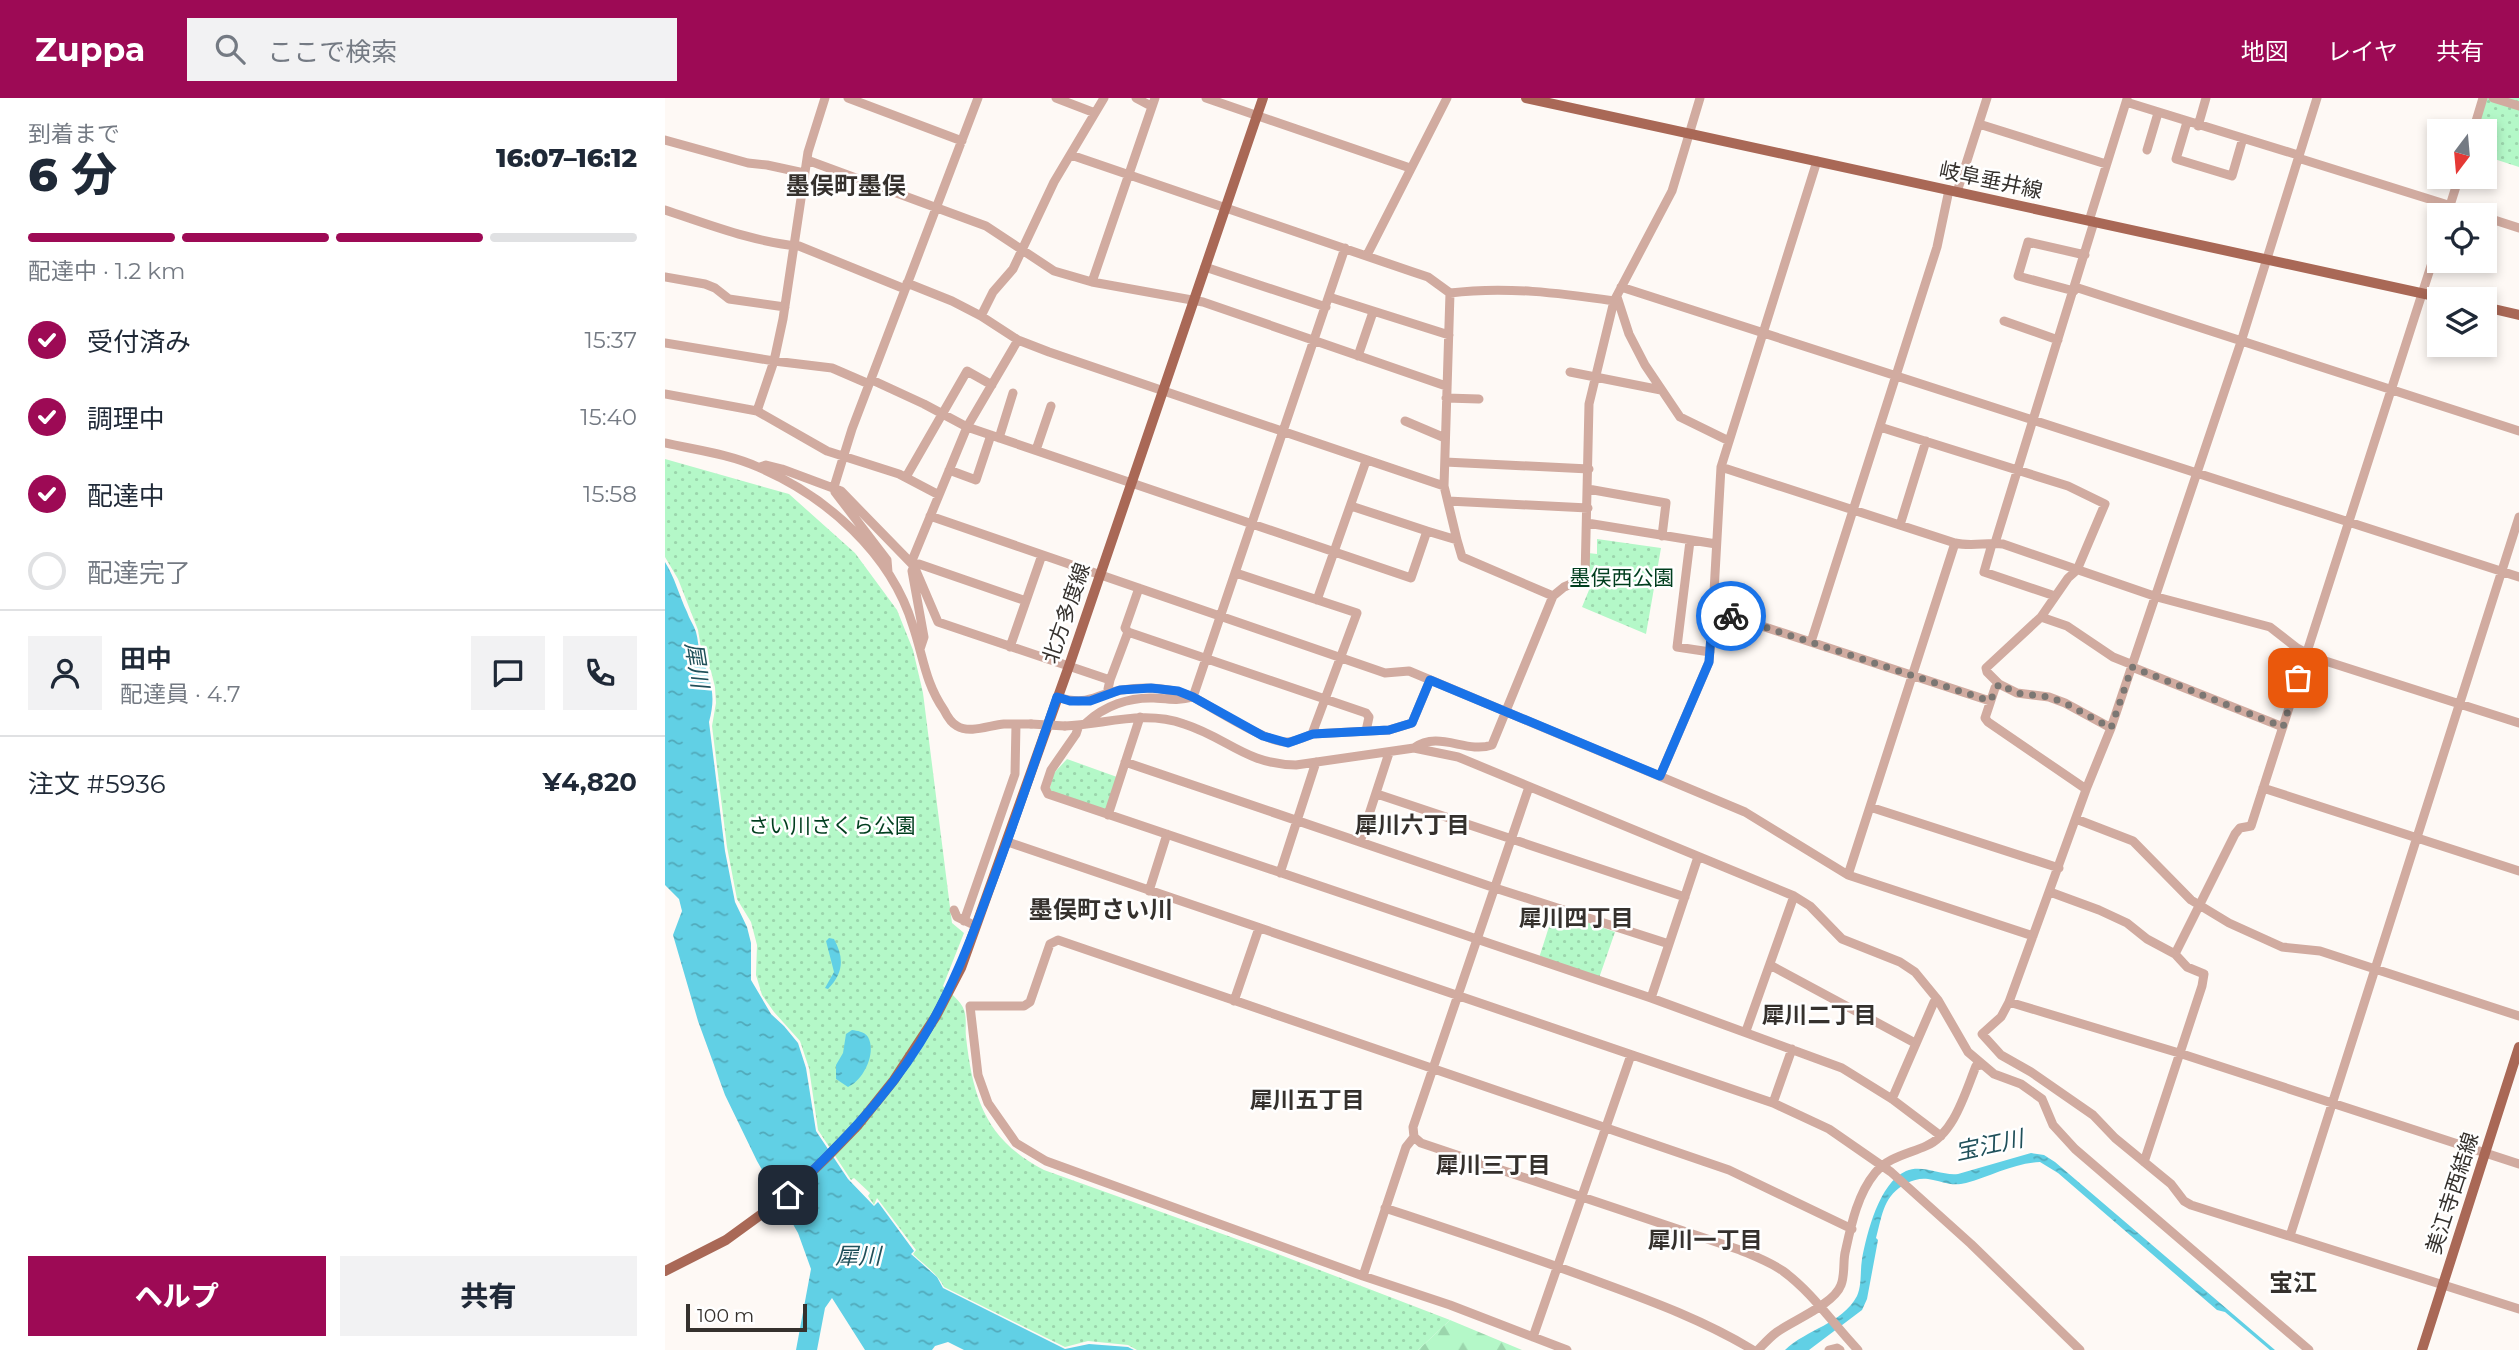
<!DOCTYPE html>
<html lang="ja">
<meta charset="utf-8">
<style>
:root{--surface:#fff;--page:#f2f2f3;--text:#1f2937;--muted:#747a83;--line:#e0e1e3;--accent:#9d0a55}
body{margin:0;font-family:Montserrat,"Noto Sans JP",sans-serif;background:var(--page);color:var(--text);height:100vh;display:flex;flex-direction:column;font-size:26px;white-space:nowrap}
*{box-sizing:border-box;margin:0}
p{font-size:23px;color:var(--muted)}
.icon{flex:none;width:38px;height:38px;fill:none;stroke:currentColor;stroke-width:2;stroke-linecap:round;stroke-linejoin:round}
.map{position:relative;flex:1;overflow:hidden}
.details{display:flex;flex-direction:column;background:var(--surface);width:665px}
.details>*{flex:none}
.needle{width:46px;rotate:196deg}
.buttons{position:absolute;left:1762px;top:21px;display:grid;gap:14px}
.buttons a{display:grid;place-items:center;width:70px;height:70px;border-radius:0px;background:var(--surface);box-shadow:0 4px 10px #0003;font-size:35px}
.scale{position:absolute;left:21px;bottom:18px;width:121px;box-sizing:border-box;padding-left:7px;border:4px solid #35312d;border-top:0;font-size:19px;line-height:24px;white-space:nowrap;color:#35312d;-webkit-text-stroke:5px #fff;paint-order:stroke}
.pin{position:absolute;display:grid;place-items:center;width:60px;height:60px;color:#fff;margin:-30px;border-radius:14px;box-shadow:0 4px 10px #0006}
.courier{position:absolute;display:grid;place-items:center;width:70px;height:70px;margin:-35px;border:5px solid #1a73e8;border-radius:50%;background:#fff;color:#222;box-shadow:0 2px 9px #0007}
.head em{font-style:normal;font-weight:800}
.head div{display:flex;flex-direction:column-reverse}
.head{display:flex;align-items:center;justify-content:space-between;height:119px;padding:0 28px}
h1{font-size:46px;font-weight:800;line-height:52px}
.bar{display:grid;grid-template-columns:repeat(4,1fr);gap:10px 7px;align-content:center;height:84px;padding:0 28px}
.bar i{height:9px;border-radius:5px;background:var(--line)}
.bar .selected{background:var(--accent)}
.bar p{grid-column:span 4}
.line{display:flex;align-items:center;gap:18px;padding:0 28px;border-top:2px solid var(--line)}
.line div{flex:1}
.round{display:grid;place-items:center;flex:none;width:74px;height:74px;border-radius:0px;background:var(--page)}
ol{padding:0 28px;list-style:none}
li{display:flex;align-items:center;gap:21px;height:77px}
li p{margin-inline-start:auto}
li .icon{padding:7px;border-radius:50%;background:var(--accent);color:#fff;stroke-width:4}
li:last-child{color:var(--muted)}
li i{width:38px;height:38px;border:4px solid var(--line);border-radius:50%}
.cta{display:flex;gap:14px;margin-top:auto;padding:14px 28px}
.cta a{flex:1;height:80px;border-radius:0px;background:var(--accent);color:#fff;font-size:28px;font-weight:800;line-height:80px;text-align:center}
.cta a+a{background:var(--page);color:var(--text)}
header{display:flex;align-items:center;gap:42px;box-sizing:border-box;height:98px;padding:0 35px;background:var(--accent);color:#fff}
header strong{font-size:33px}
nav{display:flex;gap:38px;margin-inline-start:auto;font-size:24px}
.search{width:490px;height:63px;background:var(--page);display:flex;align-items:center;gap:18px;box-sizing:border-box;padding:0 24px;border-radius:0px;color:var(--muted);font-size:26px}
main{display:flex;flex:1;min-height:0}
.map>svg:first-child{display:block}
.forest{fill:url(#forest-firs)}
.park{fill:url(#park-dots)}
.water{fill:url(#water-ripples)}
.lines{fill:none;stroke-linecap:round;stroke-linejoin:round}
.minor{stroke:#d1aba0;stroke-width:9}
.major{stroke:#a96856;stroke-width:10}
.minor-bridge{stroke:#d1aba0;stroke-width:9}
.done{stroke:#7b7773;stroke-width:7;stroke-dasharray:0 12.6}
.route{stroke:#1a73e8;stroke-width:9}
.labels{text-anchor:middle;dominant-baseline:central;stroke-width:5;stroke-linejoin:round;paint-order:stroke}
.street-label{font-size:21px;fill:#35312d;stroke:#fff}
.park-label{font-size:21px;fill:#003e1e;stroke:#fff}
.water-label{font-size:23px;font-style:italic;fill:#20505a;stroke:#fff}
.neighbourhood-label{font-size:23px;font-weight:bold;fill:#35312d;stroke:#fff}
.quarter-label{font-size:24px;font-weight:bold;fill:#35312d;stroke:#fff}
</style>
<header>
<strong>Zuppa</strong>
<div class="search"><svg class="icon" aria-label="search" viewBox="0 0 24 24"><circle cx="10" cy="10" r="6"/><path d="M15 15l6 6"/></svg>ここで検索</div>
<nav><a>地図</a><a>レイヤ</a><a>共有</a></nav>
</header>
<main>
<section class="details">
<div class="head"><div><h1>6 分</h1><p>到着まで</p></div><em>16:07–16:12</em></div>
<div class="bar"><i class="selected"></i><i class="selected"></i><i class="selected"></i><i></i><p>配達中 · 1.2 km</p></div>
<ol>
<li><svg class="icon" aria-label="check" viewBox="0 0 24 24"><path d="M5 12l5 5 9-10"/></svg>受付済み<p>15:37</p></li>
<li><svg class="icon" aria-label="check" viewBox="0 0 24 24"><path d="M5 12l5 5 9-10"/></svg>調理中<p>15:40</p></li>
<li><svg class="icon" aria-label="check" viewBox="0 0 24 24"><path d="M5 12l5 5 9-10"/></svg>配達中<p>15:58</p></li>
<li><i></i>配達完了</li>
</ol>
<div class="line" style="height:126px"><a class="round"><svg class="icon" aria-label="person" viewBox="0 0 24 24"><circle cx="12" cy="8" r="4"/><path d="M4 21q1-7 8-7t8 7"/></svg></a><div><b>田中</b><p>配達員 · 4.7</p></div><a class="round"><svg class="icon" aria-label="chat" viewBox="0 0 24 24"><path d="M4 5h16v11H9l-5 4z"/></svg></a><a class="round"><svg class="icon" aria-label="phone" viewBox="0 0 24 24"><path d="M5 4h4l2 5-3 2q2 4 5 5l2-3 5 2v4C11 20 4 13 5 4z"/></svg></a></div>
<div class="line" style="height:91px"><div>注文 #5936</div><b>¥4,820</b></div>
<div class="cta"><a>ヘルプ</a><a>共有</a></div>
</section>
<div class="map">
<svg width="1854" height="1252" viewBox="0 0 1854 1252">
<defs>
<pattern id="forest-firs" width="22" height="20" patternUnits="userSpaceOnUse" patternTransform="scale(1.75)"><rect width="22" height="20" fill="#b4f8c8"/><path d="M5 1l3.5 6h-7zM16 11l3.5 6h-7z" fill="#9bd5ac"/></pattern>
<pattern id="park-dots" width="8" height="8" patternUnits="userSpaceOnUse" patternTransform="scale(1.75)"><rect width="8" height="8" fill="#b4f8c8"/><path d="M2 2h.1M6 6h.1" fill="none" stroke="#9bd5ac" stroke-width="1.8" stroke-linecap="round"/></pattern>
<pattern id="water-ripples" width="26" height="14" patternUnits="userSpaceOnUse" patternTransform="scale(1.75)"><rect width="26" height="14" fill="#61d0e5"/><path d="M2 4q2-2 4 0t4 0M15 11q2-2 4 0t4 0" fill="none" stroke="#51a9ba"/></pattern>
</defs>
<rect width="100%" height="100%" fill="#fef9f5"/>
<path class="forest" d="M785,1222L857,1252H753Z"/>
<path class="park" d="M1822,0H1854V69L1820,58V33H1811Z
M0,361L124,396L190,455L232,512L248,552L258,595L287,825L299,835L278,888C284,894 297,904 299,912C302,920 300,931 301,939C308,1001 321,1042 379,1072L605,1153L785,1222L753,1252H472L463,1247L423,1243L400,1249L279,1189C272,1175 259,1167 248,1156L251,1152L212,1100L209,1107L203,1098L205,1095L189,1080L186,1082L153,1032L144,970L135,943L109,914L97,897L91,877L92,847L86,824L72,801L62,749L47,628L51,605L50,589L46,573L37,556L33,532L13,481L0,459Z
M932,441L996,450L981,536L917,509L924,492L923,455L932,456Z
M402,661L452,679L441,713L384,693L389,675Z
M889,813L950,834L934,880L874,860Z"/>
<path class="water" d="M0,464C10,480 14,497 22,514C24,521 29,527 31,534C33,541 33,548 35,555C45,582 52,595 44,624L60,753L70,804L82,829L86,845V882L106,916L119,928L133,945L141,970L151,1033L183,1081L209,1108L213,1104L249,1153L246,1156L272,1179L278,1190L400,1251L424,1246L463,1249L469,1252H299L283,1244L270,1248L267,1252H200L167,1200L160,1210L152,1252H131L146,1171L133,1135L92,1063L60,997L33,923L8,837L17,813L14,801L0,787Z
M164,840L169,841C179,859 179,875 163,891L160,890L169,874L161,843Z
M187,932C192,933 199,933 203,939C212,955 198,983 183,989L171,981V967L178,955L181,936Z
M1366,1055L1379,1057L1390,1064L1610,1252H1605L1560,1214L1552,1212L1393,1075L1375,1064C1349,1065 1326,1078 1301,1085C1286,1089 1277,1083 1263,1081C1255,1080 1249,1082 1242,1085C1218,1098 1218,1115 1211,1140L1213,1142L1202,1201L1197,1212L1144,1252H1120C1142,1231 1177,1226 1192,1198C1197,1187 1195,1173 1197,1161C1202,1135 1214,1085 1241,1073C1258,1066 1276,1078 1293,1076Z"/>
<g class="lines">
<path class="minor" d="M183,0L297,43
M391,0L430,15
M471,0L486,8
M541,0L745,70
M1652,0L1576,244L1446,630L1422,689L1344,904L1336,919L1317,936L1336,957L1366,974L1428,1017L1450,1040L1506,1086L1519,1103L1526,1107L1854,1211
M1828,0L1854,8
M1461,4L1633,57
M1522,24L1511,61L1567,78L1578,40
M1314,26L1441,66
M1533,28L1541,0
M1808,33L1818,0
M0,42L83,65L102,67L139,75
M1482,52L1493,15
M406,57L748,174L763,179L785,195C840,188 895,195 949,203
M1633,60L1815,117
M142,62L321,128L389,173L427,184L538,204L781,288
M1152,63L1056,369L1048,512L1325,603
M1292,94L1322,0
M0,112C43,126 88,144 134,148L240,191
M1782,117L1794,79
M1820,119L1854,130
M1424,123L1462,1
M702,157L782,0
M540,169L661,209
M0,179L40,186L50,190L64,201L120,209
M427,184L490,0
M242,185L287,203L316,218L353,242L384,254L779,388
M956,189L1854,479
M1410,189L1854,333
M1409,193L1353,178L1363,144L1420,157
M664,199L784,237
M952,199L964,236L980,267L1015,319L1064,343
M316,218L328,194L348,171L389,84L439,0
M1339,223L1393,242
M353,242L302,329L746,480L762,433L792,442L779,388L785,195
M0,245L109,263L167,270L204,286
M693,258L708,214
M905,274L996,292
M207,282L259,306L302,329L246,465
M0,296L92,313L162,353L234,376L274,397
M781,300L814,301
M92,313L109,263L118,221L143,54L160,0
M740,323L780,340
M1215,329L1403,388L1440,406L1412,472L1403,480L1376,519L1321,570L1322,574L1334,586L1330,590L1320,620L1323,624L1418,689H1422
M334,340L348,295
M0,345C31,352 64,356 93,369C161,398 226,455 248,528C258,557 260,585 279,612C282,618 286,625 292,628C305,636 325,627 339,626C348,626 357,626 366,626
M371,352L386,308
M780,364L924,371
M95,369L101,367L117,371L176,393L249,468L273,524L445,582L443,591L446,595
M1056,369L1290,445C1307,449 1322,444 1338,446L1492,499L1605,529L1632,550L1651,560L1854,625
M284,372L311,382L326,337
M241,379L302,273L327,287
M923,391L1001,405L997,438
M783,403L923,410
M686,408L762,433
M265,418L720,575L744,573L1080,714L1183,777L1368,838
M922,425L1051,446
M1235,427L1261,343
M792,442L797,459L888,498
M1025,443L1012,549L1045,554
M1330,445L1429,124
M1327,446L1319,474L1390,498
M223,474L222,462L170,394L169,389L187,331L313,0
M571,475L692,515L647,636C640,639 630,644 621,644C603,645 548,610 528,599L680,150
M474,490L460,530L463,534L701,615L704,619L701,633
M652,502L701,363
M1376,519L1402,528L1448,559L1468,567
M1146,544L1272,149L1284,92
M345,549L377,457
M255,551L259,539L247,473L249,468L254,466L361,503
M1467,569L1618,629
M445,582L463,534
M1334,586L1352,595L1384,599L1400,605L1446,630
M392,599C426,609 428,596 457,592C481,588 506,590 528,599C514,603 503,601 489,600C464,599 439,608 421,625
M414,627L411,636L386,672L380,690L383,696L986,900L1177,970L1227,1001L1276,1038
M400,628C441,626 479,612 519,626C563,640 580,666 631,667L749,650L793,659L1129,798L1145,808L1177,841L1235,864L1250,874L1273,902L1303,954L1329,976L1356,986L1377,1001L1388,1027L1410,1051L1644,1252
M647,636L724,632L747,625L765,582
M749,650C774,632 801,656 827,647L888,498L899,489L920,480L924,306L949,203L1007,93L1035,0
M460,664L830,790L1004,846
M995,678L1044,564L1048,512
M864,689L748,1029L749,1039L756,1045L1075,1152C1089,1158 1105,1164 1118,1173C1148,1195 1168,1226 1193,1252
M1598,690L1854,773
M712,696L1020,799
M1205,709L1394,770
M443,717L475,619
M1411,721L1468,743L1526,802L1564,825L1617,849L1655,853L1854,918
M343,744L1108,1005L1164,1031L1226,1074L1306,1146L1415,1252
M695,744L724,655
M615,775L651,664
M1183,777L1290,445
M484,793L502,736
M1385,794L1434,812L1462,825L1482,841L1510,856
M289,812L292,819L311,828
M299,823L350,676L351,626
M1105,867L1250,945
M986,900L1033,759
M569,903L594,830
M1344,904L1514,955L1854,1066
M1081,933L1129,798
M1227,1001L1269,904L1273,902
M1108,1005L1127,951
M1479,1064L1537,888L1539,876L1522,869L1510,856L1570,736L1575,730L1586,728L1774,143
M720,1110C792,1134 865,1158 937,1185C989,1204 1040,1223 1088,1252
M1625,1138L1854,419
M698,1178L741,1049L749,1039
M868,1239L966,957
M902,1252L785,1207L698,1178L381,1063L351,1045L323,1005L313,977L305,908H359L365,904L385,846L393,842L1064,1072L1187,1131
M1093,1252C1099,1246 1105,1239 1112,1234C1129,1222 1169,1206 1176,1187C1180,1177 1178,1165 1180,1155C1186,1128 1192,1097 1210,1075C1223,1059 1243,1056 1261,1048C1289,1036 1300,995 1311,968L1316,967
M1164,1252L1172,1250L1175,1252"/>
<path class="major" d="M861,0L1783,201
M1820,209L1854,217
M0,1173L61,1142L123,1097L162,1059L193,1027L229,982L271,918L296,870L404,568L598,0
M1757,1252L1854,949"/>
<path class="minor-bridge" d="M366,626L400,628"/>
</g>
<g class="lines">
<path class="done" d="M1066,518L1325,603L1334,586L1352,595L1384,599L1400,605L1446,630L1467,569L1618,629L1633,580"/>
<path class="route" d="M123,1097C171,1050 219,1003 255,945C285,896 305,844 325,790C349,727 370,663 392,599L405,603H425L455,592L486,590L513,593L528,599L598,638L623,645L648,636L724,632L747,625L765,582L995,678L1044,564L1048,512L1066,518"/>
</g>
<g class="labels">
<g class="street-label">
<text transform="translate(1326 82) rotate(12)">岐阜垂井線</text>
<text transform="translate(401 515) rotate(-71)">北方多度線</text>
<text transform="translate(1787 1095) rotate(-72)">美江寺西結線</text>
</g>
<g class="park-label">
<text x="957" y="479">墨俣西公園</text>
<text x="167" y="727">さい川さくら公園</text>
</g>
<g class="water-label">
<text transform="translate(32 567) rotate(81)">犀川</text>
<text transform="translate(1324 1047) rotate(-12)">宝江川</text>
<text x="193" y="1158">犀川</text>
</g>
<g class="neighbourhood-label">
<text x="747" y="727">犀川六丁目</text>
<text x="911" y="820">犀川四丁目</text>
<text x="1154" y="917">犀川二丁目</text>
<text x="642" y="1002">犀川五丁目</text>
<text x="828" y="1067">犀川三丁目</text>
<text x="1040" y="1142">犀川一丁目</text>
</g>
<g class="quarter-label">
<text x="181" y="87">墨俣町墨俣</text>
<text x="436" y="811">墨俣町さい川</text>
<text x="1628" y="1184">宝江</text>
</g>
</g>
</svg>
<div class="buttons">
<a><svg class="needle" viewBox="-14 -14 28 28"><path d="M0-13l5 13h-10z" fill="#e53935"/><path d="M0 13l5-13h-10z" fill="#747a83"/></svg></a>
<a><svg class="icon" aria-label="locate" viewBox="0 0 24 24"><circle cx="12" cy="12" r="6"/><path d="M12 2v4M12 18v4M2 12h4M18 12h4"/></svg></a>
<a><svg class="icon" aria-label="layers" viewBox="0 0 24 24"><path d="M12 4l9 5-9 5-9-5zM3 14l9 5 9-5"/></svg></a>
</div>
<div class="scale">100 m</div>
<div class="pin" style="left:1633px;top:580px;background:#ea580c"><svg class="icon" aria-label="bag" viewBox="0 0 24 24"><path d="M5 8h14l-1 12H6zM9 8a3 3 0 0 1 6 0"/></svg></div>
<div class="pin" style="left:123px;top:1097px;background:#1f2937"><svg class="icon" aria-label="home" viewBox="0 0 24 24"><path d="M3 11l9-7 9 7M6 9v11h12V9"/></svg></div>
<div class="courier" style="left:1066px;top:518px"><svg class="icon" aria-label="bike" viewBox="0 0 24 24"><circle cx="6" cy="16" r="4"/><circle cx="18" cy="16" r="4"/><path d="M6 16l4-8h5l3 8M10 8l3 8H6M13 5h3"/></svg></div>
</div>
</main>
